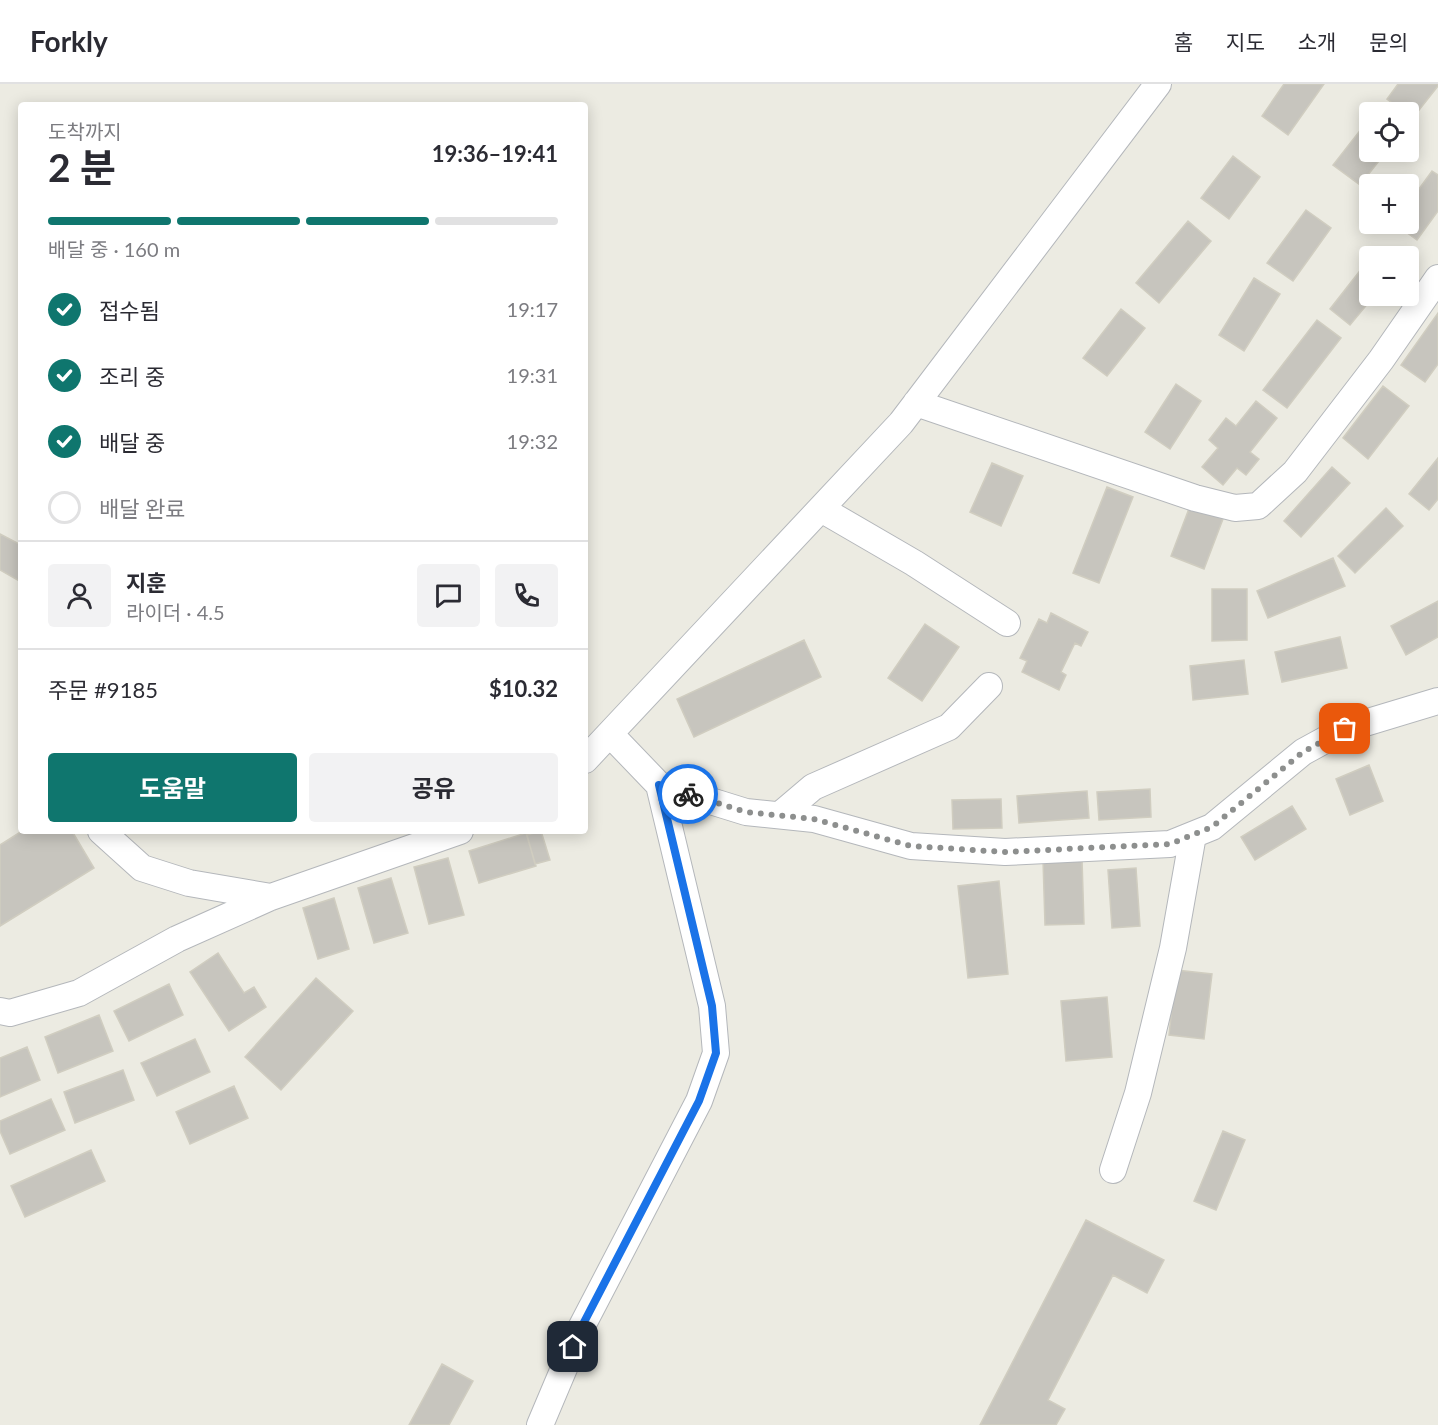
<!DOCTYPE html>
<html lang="ko">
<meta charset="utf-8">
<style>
:root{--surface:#fff;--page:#f2f2f3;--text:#2b2b33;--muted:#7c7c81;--line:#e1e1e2;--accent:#0f766e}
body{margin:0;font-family:Lato,"Noto Sans KR",sans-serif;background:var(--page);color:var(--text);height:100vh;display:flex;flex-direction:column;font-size:22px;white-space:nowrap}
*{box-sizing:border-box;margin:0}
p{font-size:20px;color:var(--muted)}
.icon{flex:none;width:33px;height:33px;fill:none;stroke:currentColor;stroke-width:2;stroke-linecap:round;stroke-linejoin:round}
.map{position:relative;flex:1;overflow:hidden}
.side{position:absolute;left:18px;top:18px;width:570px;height:732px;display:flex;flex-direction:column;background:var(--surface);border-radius:6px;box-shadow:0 3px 15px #0003}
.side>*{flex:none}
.buttons{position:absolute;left:1359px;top:18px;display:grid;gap:12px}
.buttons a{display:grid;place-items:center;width:60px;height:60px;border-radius:6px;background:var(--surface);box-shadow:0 3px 15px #0003;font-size:30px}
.pin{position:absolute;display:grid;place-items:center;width:51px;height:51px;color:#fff;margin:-26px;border-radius:12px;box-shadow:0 3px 9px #0006}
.courier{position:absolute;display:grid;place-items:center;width:60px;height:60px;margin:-30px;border:4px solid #1a73e8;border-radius:50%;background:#fff;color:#222;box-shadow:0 2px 8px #0007}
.head em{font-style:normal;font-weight:700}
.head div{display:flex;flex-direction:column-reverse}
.head{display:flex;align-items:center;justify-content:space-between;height:102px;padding:0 30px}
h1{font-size:39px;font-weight:700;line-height:45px}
.bar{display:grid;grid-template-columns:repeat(4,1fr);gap:9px 6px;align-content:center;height:72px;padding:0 30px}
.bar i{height:8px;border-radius:4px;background:var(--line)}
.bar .active{background:var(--accent)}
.bar p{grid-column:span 4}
.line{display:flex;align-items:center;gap:15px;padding:0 30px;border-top:2px solid var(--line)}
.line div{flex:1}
.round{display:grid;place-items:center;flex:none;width:63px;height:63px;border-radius:6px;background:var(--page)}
ol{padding:0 30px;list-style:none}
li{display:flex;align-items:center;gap:18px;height:66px}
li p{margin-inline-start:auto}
li .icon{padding:6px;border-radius:50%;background:var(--accent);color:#fff;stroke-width:4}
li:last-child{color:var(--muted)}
li i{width:33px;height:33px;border:3px solid var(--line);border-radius:50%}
.action{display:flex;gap:12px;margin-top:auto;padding:12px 30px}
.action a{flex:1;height:69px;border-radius:6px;background:var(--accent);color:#fff;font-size:24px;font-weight:700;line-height:69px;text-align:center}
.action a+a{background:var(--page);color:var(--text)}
header{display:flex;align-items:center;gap:36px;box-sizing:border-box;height:84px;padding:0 30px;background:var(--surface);border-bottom:2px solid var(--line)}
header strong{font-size:28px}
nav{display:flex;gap:33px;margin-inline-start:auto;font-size:21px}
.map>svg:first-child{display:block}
.building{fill:#c7c5be;stroke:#d0cdc0;stroke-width:1.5}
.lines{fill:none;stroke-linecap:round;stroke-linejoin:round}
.street-casing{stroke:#b4b7bb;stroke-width:28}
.street{stroke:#fff;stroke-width:26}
.done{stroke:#8d8f8e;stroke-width:6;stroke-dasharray:0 10.8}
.route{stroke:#1a73e8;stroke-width:8}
</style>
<header>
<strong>Forkly</strong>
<nav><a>홈</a><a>지도</a><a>소개</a><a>문의</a></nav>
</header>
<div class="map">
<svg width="1438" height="1341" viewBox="0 0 1438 1341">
<rect width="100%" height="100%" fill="#ecebe2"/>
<path class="building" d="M1284,0H1324L1288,51L1262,32Z
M1398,0H1438V2L1412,35L1408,32V28H1404L1387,15Z
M1369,35L1370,68H1386L1360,101L1333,81Z
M1233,72L1260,93L1229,135L1201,114Z
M1432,87L1438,91V127L1417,156L1395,140H1408V120Z
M1306,126L1331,144L1293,197L1267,179Z
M1188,137L1211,157L1159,219L1136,199Z
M1370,174V212H1374L1350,241L1330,225Z
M1254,194L1280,210L1244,267L1219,251Z
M1121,225L1145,244L1107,292L1083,274Z
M1438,229V280L1425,298L1401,281Z
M1317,236L1341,254L1287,324L1263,306Z
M1176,300L1201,317L1170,365L1145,348Z
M1383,302L1409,322L1368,375L1343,354Z
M1256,317L1277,334L1250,368L1259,375L1246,391L1237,384L1223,401L1202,383L1218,364L1209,356L1226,334L1236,342Z
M1438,374V415L1429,426L1409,410Z
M992,379L1023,392L1001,442L970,428Z
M1332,383L1350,399L1301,453L1284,437Z
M1107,403L1133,413L1099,499L1073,489Z
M1190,422L1223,435L1204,485L1171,472Z
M1386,424L1403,442L1355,489L1338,472Z
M0,450L21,461V498L0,486Z
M1333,474L1345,502L1268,534L1257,507Z
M1212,505H1247V556L1212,557Z
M1438,517V553L1406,571L1391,542Z
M1051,529L1088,548L1081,562L1075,559L1061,588L1066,591L1059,606L1022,588L1027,577L1020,574L1039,535L1047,539Z
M925,540L959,563L922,617L888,594Z
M1340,553L1347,584L1282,598L1275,568Z
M804,556L821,593L694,653L677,615Z
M1244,576L1248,610L1193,616L1190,582Z
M1369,681L1383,717L1350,731L1336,695Z
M1150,705L1151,733L1099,736L1097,708Z
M1087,707L1089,734L1019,739L1017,712Z
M1001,715L1002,744L953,745L952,716Z
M1292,722L1306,745L1255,776L1241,753Z
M22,747H72L94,784L0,842V761Z
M541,747L550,776L535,780L527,751Z
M526,749L536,782L479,799L469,767Z
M448,774L464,831L429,840L414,783Z
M1082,775L1084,840L1045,841L1043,776Z
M1136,784L1140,842L1112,844L1108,786Z
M391,794L408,849L374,859L358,804Z
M999,797L1008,890L968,894L958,802Z
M334,814L349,865L318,875L303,824Z
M218,869L244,909L254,903L266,923L229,947L190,888Z
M1176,886L1212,890L1204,955L1169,951Z
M316,894L353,927L281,1006L245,973Z
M169,900L183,931L129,957L114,927Z
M1107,913L1112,973L1066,977L1061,917Z
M99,931L113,967L58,989L45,953Z
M195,955L210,988L157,1012L141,979Z
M27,963L40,996L0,1013V974Z
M123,986L134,1016L75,1039L64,1008Z
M234,1002L248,1034L190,1060L176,1028Z
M51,1015L65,1046L10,1070L0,1047V1037Z
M1223,1047L1245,1056L1216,1126L1194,1117Z
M91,1066L105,1097L25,1133L11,1102Z
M1086,1136L1164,1176L1147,1209L1113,1191L1048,1316L1065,1325L1056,1341H980Z
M442,1280L473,1297L449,1341H409Z"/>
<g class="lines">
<g class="street-casing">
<path id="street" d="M916,319L1195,414L1235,424L1258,422L1295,388L1381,276L1438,194
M821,425L914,479L1007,539
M610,650L659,701L746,728L814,735L911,762L1005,768L1170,760L1212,743L1303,668L1345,645L1438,617
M585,676L901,339L1158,0
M780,731L813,703L949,643L989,602
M101,747L142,784L189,799L271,813
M0,927L10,929L79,909L177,855L271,813L460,747
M1113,1086L1138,1009L1173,864L1193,751
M540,1341L581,1244L699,1017L716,969L712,922L659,701"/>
</g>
<use href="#street" class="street"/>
</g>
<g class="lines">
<path class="done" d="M688,710L746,728L814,735L911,762L1005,768L1170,760L1212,743L1303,668L1345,645"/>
<path class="route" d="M573,1263L581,1244L699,1017L716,969L712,922L659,701L688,710"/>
</g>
</svg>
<div class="buttons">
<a><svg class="icon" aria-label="locate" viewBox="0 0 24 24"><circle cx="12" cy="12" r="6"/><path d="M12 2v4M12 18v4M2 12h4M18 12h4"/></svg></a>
<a>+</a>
<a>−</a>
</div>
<div class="pin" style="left:1345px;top:645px;background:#ea580c"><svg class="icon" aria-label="bag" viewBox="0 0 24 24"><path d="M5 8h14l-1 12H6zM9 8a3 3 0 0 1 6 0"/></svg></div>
<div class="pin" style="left:573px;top:1263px;background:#1f2937"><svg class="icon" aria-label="home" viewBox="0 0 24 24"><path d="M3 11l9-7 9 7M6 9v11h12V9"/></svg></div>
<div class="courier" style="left:688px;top:710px"><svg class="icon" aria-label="bike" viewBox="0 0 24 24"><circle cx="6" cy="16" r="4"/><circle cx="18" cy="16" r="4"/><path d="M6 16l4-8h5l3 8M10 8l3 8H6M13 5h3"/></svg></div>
<section class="side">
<div class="head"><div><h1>2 분</h1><p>도착까지</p></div><em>19:36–19:41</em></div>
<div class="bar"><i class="active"></i><i class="active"></i><i class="active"></i><i></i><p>배달 중 · 160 m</p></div>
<ol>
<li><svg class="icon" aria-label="check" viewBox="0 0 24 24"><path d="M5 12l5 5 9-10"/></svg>접수됨<p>19:17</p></li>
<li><svg class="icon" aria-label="check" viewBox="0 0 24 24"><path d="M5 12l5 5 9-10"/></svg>조리 중<p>19:31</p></li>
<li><svg class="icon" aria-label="check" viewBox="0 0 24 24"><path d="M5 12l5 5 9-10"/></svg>배달 중<p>19:32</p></li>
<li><i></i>배달 완료</li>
</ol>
<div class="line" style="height:108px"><a class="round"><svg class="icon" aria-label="person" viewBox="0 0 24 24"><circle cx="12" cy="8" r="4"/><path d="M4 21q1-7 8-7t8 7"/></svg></a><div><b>지훈</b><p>라이더 · 4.5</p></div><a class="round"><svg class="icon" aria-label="chat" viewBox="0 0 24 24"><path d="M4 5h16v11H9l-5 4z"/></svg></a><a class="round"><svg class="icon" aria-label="phone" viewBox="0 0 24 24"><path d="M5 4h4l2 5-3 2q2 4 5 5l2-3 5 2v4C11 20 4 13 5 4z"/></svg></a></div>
<div class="line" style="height:78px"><div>주문 #9185</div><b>$10.32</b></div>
<div class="action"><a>도움말</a><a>공유</a></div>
</section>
</div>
